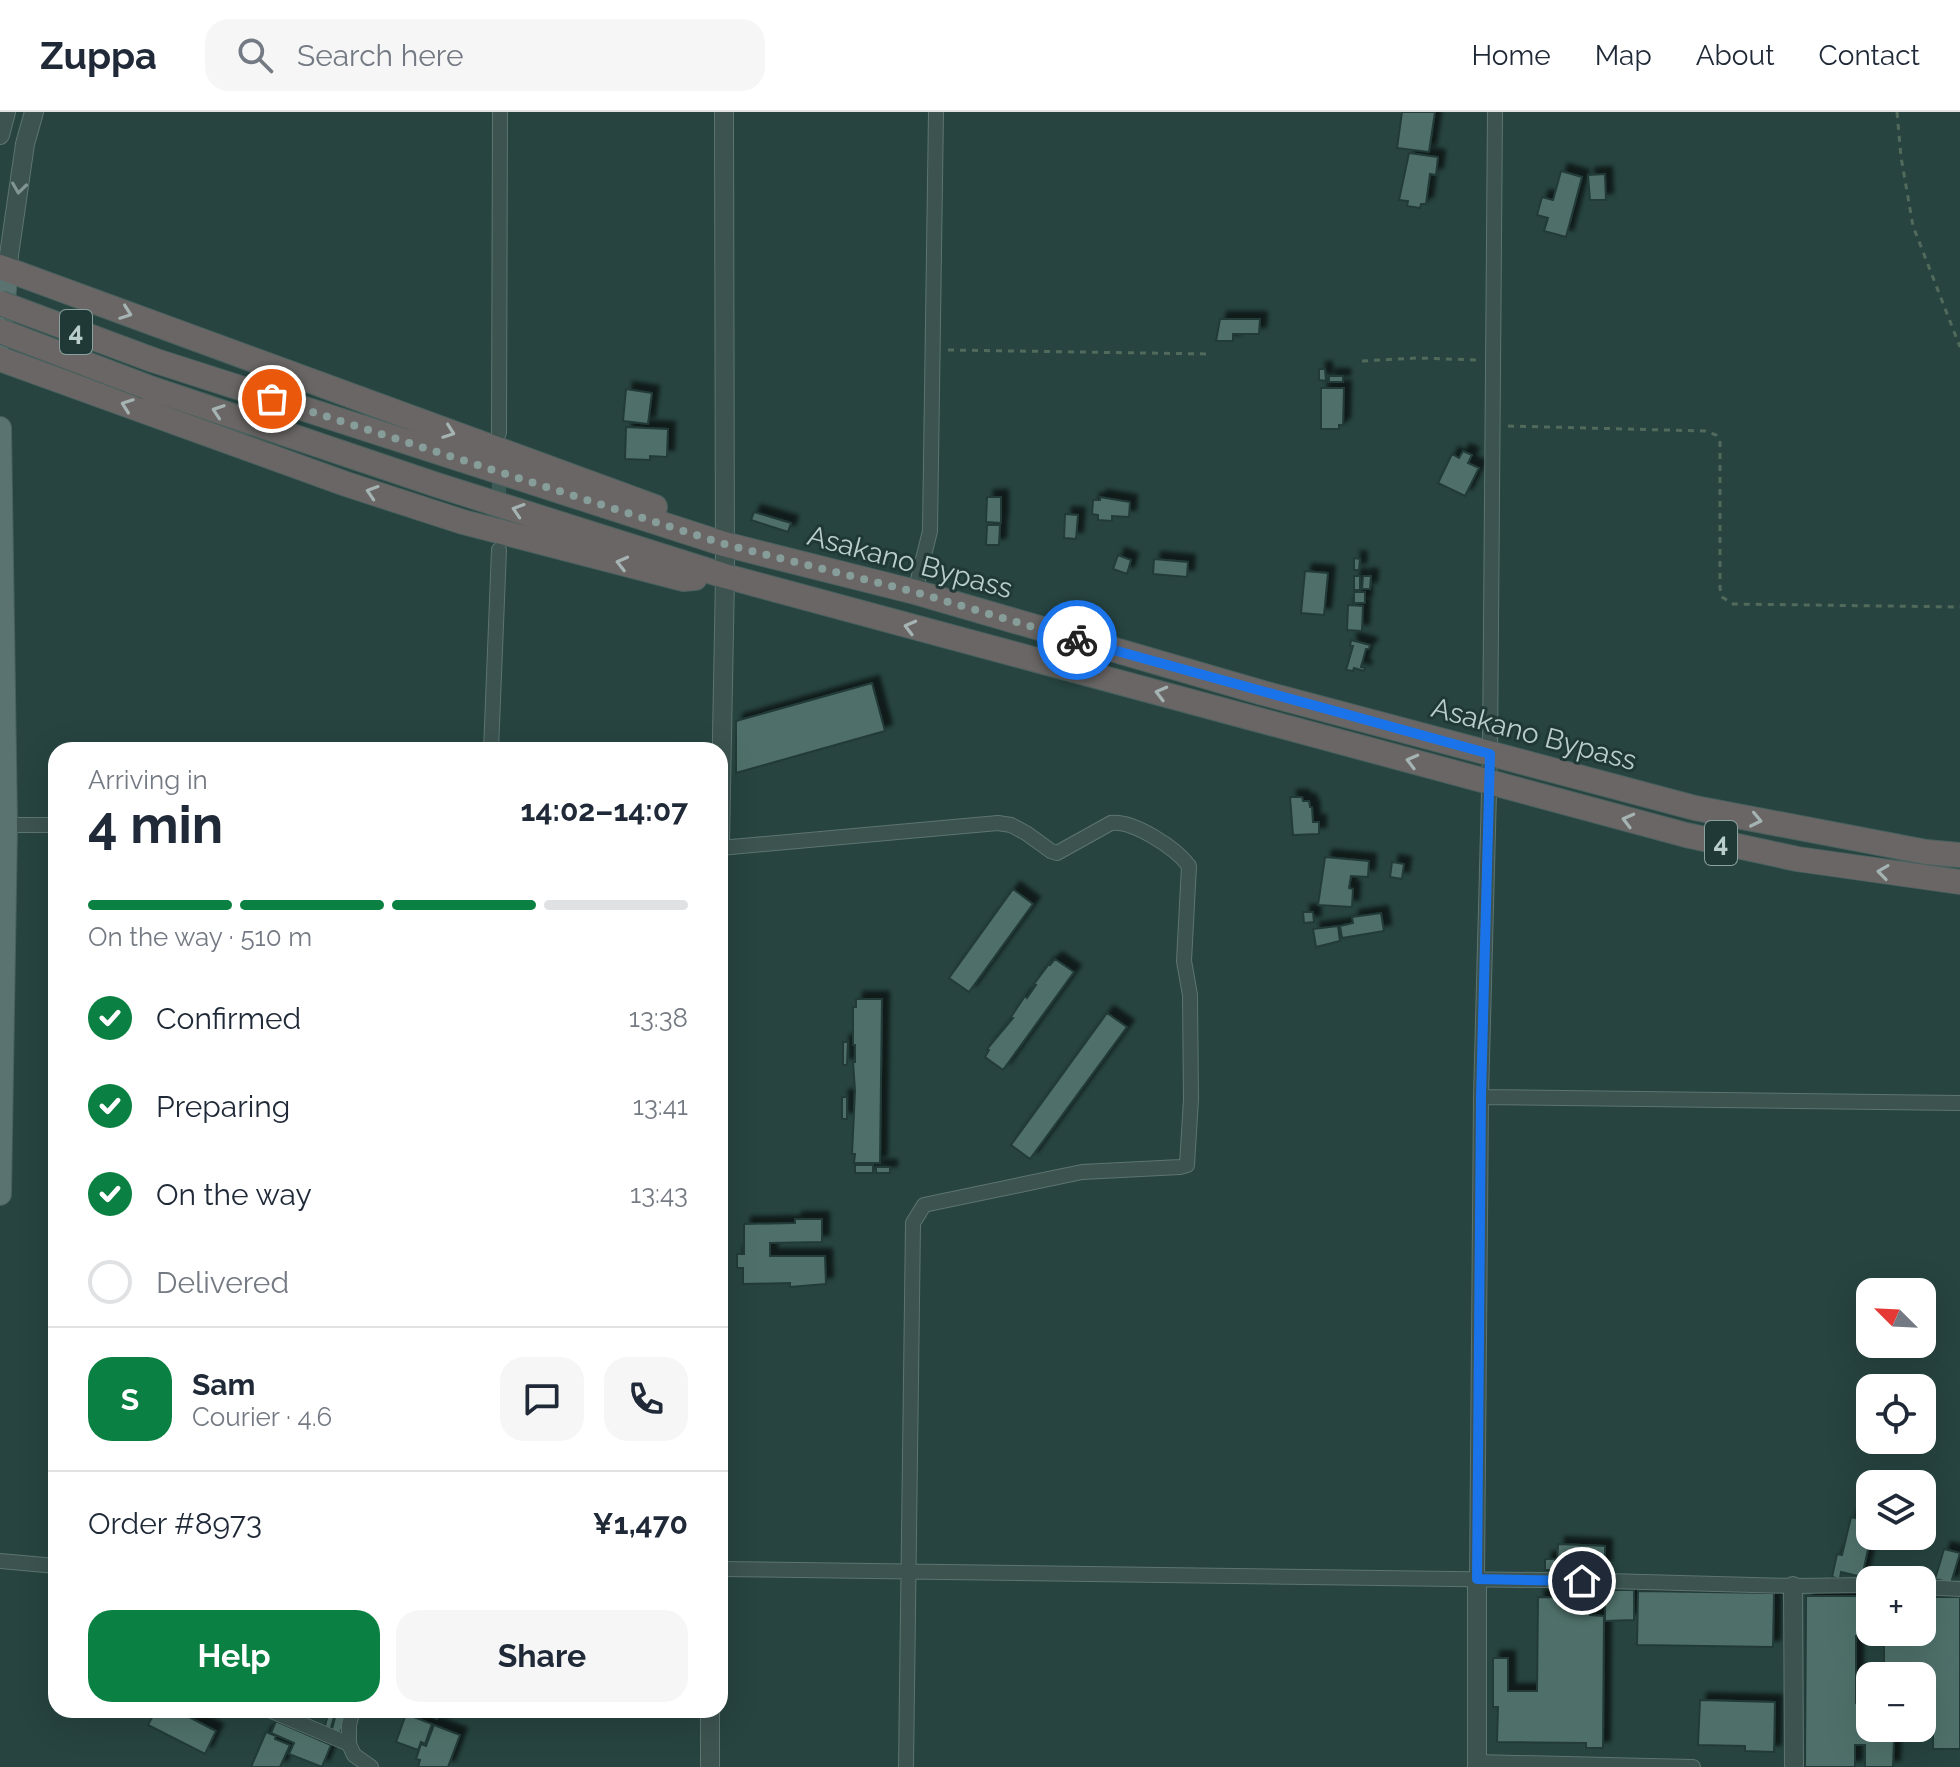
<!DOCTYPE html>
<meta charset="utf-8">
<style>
:root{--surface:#fff;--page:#f6f6f7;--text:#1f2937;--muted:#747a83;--line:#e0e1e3;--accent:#0b8043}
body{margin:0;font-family:Raleway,sans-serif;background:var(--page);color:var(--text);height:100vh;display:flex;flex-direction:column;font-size:30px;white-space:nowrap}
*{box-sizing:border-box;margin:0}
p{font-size:26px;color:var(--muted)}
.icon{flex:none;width:44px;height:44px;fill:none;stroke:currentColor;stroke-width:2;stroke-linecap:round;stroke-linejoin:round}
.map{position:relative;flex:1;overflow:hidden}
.details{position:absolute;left:48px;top:630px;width:680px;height:976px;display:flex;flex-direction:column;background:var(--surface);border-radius:24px;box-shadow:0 8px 32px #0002}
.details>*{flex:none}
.needle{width:52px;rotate:294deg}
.controls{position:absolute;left:1856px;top:1166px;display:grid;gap:16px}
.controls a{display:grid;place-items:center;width:80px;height:80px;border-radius:16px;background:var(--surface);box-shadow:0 8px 32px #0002;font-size:40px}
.pin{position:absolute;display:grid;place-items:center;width:68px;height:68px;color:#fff;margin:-34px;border:4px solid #fff;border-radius:50%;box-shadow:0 2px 8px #0007}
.courier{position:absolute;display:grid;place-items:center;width:80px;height:80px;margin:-40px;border:6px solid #1a73e8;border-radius:50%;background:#fff;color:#222;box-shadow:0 2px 10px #0007}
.head em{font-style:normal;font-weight:700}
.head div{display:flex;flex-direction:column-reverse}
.head{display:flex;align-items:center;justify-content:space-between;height:136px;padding:0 40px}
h1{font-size:52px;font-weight:700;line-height:60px}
.bar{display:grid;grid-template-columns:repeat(4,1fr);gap:12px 8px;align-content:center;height:96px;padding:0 40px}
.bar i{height:10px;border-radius:6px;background:var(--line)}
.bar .selected{background:var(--accent)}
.bar p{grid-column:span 4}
.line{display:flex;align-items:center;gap:20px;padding:0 40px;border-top:2px solid var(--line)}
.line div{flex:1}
.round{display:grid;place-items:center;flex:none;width:84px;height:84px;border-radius:24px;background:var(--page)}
ol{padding:0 40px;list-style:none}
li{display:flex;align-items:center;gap:24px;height:88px}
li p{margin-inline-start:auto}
li .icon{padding:8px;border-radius:50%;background:var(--accent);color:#fff;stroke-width:4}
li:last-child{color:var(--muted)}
li i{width:44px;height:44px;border:4px solid var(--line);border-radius:50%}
.button{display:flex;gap:16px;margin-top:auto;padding:16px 40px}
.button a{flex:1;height:92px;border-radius:24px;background:var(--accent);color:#fff;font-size:32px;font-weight:700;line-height:92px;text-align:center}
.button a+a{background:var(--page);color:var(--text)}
header{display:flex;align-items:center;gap:48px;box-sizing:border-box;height:112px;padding:0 40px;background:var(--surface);border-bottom:2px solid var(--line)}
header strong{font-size:38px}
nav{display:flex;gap:44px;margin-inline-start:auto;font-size:28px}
.search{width:560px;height:72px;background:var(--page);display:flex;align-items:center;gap:20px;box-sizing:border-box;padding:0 28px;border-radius:24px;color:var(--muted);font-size:30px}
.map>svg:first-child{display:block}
.building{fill:#506f6b;stroke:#223b38;stroke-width:2;filter:url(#shadow)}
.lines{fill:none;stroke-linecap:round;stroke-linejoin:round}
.minor-tunnel{stroke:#3d5955;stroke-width:14;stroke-dasharray:14 7;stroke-linecap:butt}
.minor-casing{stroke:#5d7471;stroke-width:16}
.tertiary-casing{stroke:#5d7471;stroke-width:20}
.primary-casing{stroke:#48605d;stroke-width:24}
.trunk-casing{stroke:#49615e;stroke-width:26}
.path{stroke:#516a5b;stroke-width:3;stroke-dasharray:6 6;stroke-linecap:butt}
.minor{stroke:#3c5350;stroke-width:14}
.tertiary{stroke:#3c5350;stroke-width:18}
.primary{stroke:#5a7370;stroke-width:22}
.trunk{stroke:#6a6666;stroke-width:24}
.trunk-bridge-casing{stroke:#49615e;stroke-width:26;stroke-linecap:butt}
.trunk-bridge{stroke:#6a6666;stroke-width:24}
.oneway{stroke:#819694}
.oneway2{stroke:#a5b3b2}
.done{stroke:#869d9a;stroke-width:8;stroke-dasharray:0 14.4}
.route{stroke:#1a73e8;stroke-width:10}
.labels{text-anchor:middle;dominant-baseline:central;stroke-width:6;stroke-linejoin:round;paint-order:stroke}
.shield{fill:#203936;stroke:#8ba19e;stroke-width:2}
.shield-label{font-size:26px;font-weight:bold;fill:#b9cdcb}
.street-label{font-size:28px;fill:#b9cdcb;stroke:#203936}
</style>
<header>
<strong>Zuppa</strong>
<div class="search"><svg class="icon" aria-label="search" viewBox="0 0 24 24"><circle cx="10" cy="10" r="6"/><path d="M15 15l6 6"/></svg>Search here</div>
<nav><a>Home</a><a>Map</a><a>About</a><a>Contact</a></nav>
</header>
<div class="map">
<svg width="1960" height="1655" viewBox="0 0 1960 1655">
<defs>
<filter id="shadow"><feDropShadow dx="7" dy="-7" stdDeviation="2" flood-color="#0009"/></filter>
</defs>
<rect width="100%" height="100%" fill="#274440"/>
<path class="building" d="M1402,0H1435L1429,40L1397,36Z
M1409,41L1438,45L1436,63L1430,62L1426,92H1421L1420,96L1407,94L1408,89L1399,88Z
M1561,59L1582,65L1566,125L1544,119L1548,106L1537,103L1542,85L1553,88Z
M1605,62L1606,88H1590L1588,63Z
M1220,207H1260L1259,222H1233V229H1216Z
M1319,257H1325L1326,269L1319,268Z
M1329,264H1343V270H1329Z
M1321,276H1344L1343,313H1339V317H1321Z
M626,277L652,281L648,312L623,309Z
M626,315L668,317L667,345L650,344V348L625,347Z
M1463,339L1472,343L1468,351L1479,356L1465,384L1438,371L1452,342L1459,346Z
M987,385H1001V411L986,410Z
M1100,385L1130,390L1129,405L1112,404V409L1098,408V403L1092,402L1093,388H1100Z
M754,400L791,411L788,420L751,408Z
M1065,402L1078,403L1076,427L1064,426Z
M987,413H1000L999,433H986Z
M1118,443L1131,448L1127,462L1113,457Z
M1354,446L1360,447L1359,458H1354Z
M1154,447L1188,450L1187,465L1153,462Z
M1305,459L1328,461L1324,503L1301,501Z
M1354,464H1360V478H1354Z
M1363,464H1371L1370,477H1362Z
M1354,480H1365V491H1354Z
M1348,493L1363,494L1362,519L1347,518Z
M1351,528L1370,533L1369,537H1366L1361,555L1365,556L1364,559L1354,556L1353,559L1346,558L1353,534H1350Z
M872,571L885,619L736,661V609Z
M1290,685H1302L1303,689H1309L1310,695H1312L1313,710H1319V722L1293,723Z
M1325,745L1369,749L1368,765L1351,764L1349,776L1353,777L1352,795L1318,793Z
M1392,750L1404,752L1402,767L1390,765Z
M1013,777L1033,792L969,880L949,866Z
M1303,800H1313L1314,810L1304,811Z
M1381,801L1384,819L1342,826L1340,814L1353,811L1352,805Z
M1338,814L1340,829L1316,835L1313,817Z
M1055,847L1074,860L1003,958L985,945L989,938L987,937L1013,906L1011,905L1025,884L1027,886L1036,873L1034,872L1049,852L1050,853Z
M856,887H882L880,1051H854L855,1042H852L855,979L853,950H855V933H853V895H856Z
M1107,901L1127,915L1030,1047L1011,1033Z
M843,930H848L847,953H843Z
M842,985H847V1007H842Z
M855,1053H873V1061H855Z
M876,1055H890V1061H876Z
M795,1107H822V1130L770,1131V1144H825L826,1172L790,1175V1171L743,1172V1156H737V1142H744V1112L795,1111Z
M1851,1405L1870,1410L1871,1424L1862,1465L1841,1460L1840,1467L1832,1465L1837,1442L1842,1443Z
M1558,1432L1605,1434V1455L1557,1454Z
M1944,1437L1960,1441L1951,1471L1935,1467Z
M1545,1447H1555V1458H1545Z
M1605,1478H1634V1508L1605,1509Z
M1638,1479L1774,1481L1773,1535L1637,1533Z
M1806,1484H1870V1520H1922V1485H1960V1637H1933V1603H1922V1564H1884V1524H1856V1591H1870V1616H1881V1628H1894L1893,1655H1865V1633H1855V1655H1805Z
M1538,1485L1590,1486V1503L1604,1504L1603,1636H1586V1631L1497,1630L1498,1595H1493V1546H1508V1579H1537Z
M1700,1588L1775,1590L1774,1640L1745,1639V1634L1698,1633Z
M156,1598H187L185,1603L216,1619L205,1642L148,1613Z
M329,1598H336L330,1619L324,1618Z
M337,1598H347L340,1623L331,1621Z
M416,1598H440L437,1607Z
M406,1602L432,1612L425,1632L421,1630L418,1638L396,1630Z
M276,1609L331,1633L322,1655L289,1642L294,1631L271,1621Z
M434,1613L460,1623L448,1655H418L420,1648L416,1647L421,1632L426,1634Z
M266,1620L276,1624L275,1627L290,1633L280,1655H251Z"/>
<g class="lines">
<path class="minor-tunnel" d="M499,425V354"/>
<g class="minor-casing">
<path id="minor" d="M499,321L500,0
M915,480L930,419L936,0
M491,638L499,438
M0,713H56
M720,736L998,711L1011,713L1026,721L1051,739L1057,741L1111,711C1133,708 1176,736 1189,754L1184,849L1190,883L1191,987L1187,1053L1180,1055L1082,1060L938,1090L924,1093L913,1111L906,1655
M1481,985L1960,991
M0,1449L56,1454
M720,1457L1608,1469L1793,1474L1870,1473
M1477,1467L1481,985L1490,642L1495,0
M1922,1475L1960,1477
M269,1598L349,1632L354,1643L371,1655
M349,1632V1613L353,1598
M1477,1650L1693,1655"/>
</g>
<g class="tertiary-casing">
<path id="tertiary" d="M0,23L6,0
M7,157L25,32L34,0
M720,732L725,464L724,0
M1477,1467V1655
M1793,1474L1794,1655
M710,1655V1598"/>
</g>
<g class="primary-casing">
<path id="primary" d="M0,229L7,157
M0,316L6,713L0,1082"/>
</g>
<g class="trunk-casing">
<path id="trunk" d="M0,155L655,395
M0,247L346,372L463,410L683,467L695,466
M153,248L724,432L915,480L1263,581L1695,696L1926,740L1960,743
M147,275L437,373L725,464L1686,723L1797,747L1960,770"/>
</g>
<path class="path" d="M1897,0L1901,45L1913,114L1960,235
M948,238L1210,242
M1362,249L1417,246L1479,248
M1508,314L1705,319L1716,323L1720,329V476L1722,485L1733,492L1960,495"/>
<use href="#minor" class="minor"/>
<use href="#tertiary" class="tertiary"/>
<use href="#primary" class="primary"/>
<use href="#trunk" class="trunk"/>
<g class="trunk-bridge-casing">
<path id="trunk-bridge" d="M0,191L153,248
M0,219L147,275"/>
</g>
<use href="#trunk-bridge" class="trunk-bridge"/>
</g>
<defs><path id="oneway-chevron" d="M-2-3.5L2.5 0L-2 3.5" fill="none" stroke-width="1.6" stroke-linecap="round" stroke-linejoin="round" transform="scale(2)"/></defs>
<use class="oneway" href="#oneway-chevron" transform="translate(19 76) rotate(98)"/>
<g class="oneway2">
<use href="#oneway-chevron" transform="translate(126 201) rotate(20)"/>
<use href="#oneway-chevron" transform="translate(127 293) rotate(-160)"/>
<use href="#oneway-chevron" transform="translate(218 299) rotate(-161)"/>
<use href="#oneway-chevron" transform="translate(449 320) rotate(20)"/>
<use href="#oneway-chevron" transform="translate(372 380) rotate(-162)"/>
<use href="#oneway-chevron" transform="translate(518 398) rotate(-162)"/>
<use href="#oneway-chevron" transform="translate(622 451) rotate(-166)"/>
<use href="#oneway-chevron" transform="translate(910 515) rotate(-165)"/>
<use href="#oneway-chevron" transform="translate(1161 581) rotate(-165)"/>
<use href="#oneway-chevron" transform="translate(1412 649) rotate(-165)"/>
<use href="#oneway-chevron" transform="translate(1628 708) rotate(-165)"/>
<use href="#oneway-chevron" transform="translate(1756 708) rotate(12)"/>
<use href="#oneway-chevron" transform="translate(1883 760) rotate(-172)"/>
</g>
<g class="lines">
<path class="done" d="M272,287L724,432L915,480L1077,528"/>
<path class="route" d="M1077,528L1490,642L1481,985L1477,1467L1582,1469"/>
</g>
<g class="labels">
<g class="shield">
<rect x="60" y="198" width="32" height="44" rx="6"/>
<rect x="1705" y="709" width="32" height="44" rx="6"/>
</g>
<g class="shield-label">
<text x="76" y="220">4</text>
<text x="1721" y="731">4</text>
</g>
<g class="street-label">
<text transform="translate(910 450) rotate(15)">Asakano Bypass</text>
<text transform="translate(1534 622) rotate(15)">Asakano Bypass</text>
</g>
</g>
</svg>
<div class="controls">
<a><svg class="needle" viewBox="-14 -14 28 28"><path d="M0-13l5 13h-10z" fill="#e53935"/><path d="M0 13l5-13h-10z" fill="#747a83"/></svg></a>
<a><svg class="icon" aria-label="locate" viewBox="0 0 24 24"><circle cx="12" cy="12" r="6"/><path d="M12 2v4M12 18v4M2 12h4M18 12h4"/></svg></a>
<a><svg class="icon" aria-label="layers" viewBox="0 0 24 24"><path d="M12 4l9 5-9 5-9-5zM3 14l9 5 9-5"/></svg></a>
<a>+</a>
<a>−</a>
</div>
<div class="pin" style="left:272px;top:287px;background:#ea580c"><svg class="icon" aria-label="bag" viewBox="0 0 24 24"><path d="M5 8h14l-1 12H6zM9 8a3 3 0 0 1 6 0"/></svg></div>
<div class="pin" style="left:1582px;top:1469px;background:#1f2937"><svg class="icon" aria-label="home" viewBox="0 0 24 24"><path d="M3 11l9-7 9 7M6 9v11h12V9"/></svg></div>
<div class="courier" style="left:1077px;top:528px"><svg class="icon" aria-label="bike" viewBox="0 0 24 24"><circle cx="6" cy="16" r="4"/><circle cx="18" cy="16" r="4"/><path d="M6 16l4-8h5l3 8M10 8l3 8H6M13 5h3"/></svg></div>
<section class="details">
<div class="head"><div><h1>4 min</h1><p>Arriving in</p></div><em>14:02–14:07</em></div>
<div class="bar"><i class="selected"></i><i class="selected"></i><i class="selected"></i><i></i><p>On the way · 510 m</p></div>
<ol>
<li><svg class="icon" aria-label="check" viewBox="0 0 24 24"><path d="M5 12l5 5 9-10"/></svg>Confirmed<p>13:38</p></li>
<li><svg class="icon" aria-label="check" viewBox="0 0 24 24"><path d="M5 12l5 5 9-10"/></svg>Preparing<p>13:41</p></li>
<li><svg class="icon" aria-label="check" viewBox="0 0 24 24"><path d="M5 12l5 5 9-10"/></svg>On the way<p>13:43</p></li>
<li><i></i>Delivered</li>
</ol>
<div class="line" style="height:144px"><b class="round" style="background:var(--accent);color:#fff">S</b><div><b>Sam</b><p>Courier · 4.6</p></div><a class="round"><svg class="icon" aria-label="chat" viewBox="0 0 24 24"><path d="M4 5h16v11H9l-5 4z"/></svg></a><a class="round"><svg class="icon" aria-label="phone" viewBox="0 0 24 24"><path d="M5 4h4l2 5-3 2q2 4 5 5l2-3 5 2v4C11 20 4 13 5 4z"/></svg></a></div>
<div class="line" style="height:104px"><div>Order #8973</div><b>¥1,470</b></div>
<div class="button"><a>Help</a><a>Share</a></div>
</section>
</div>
